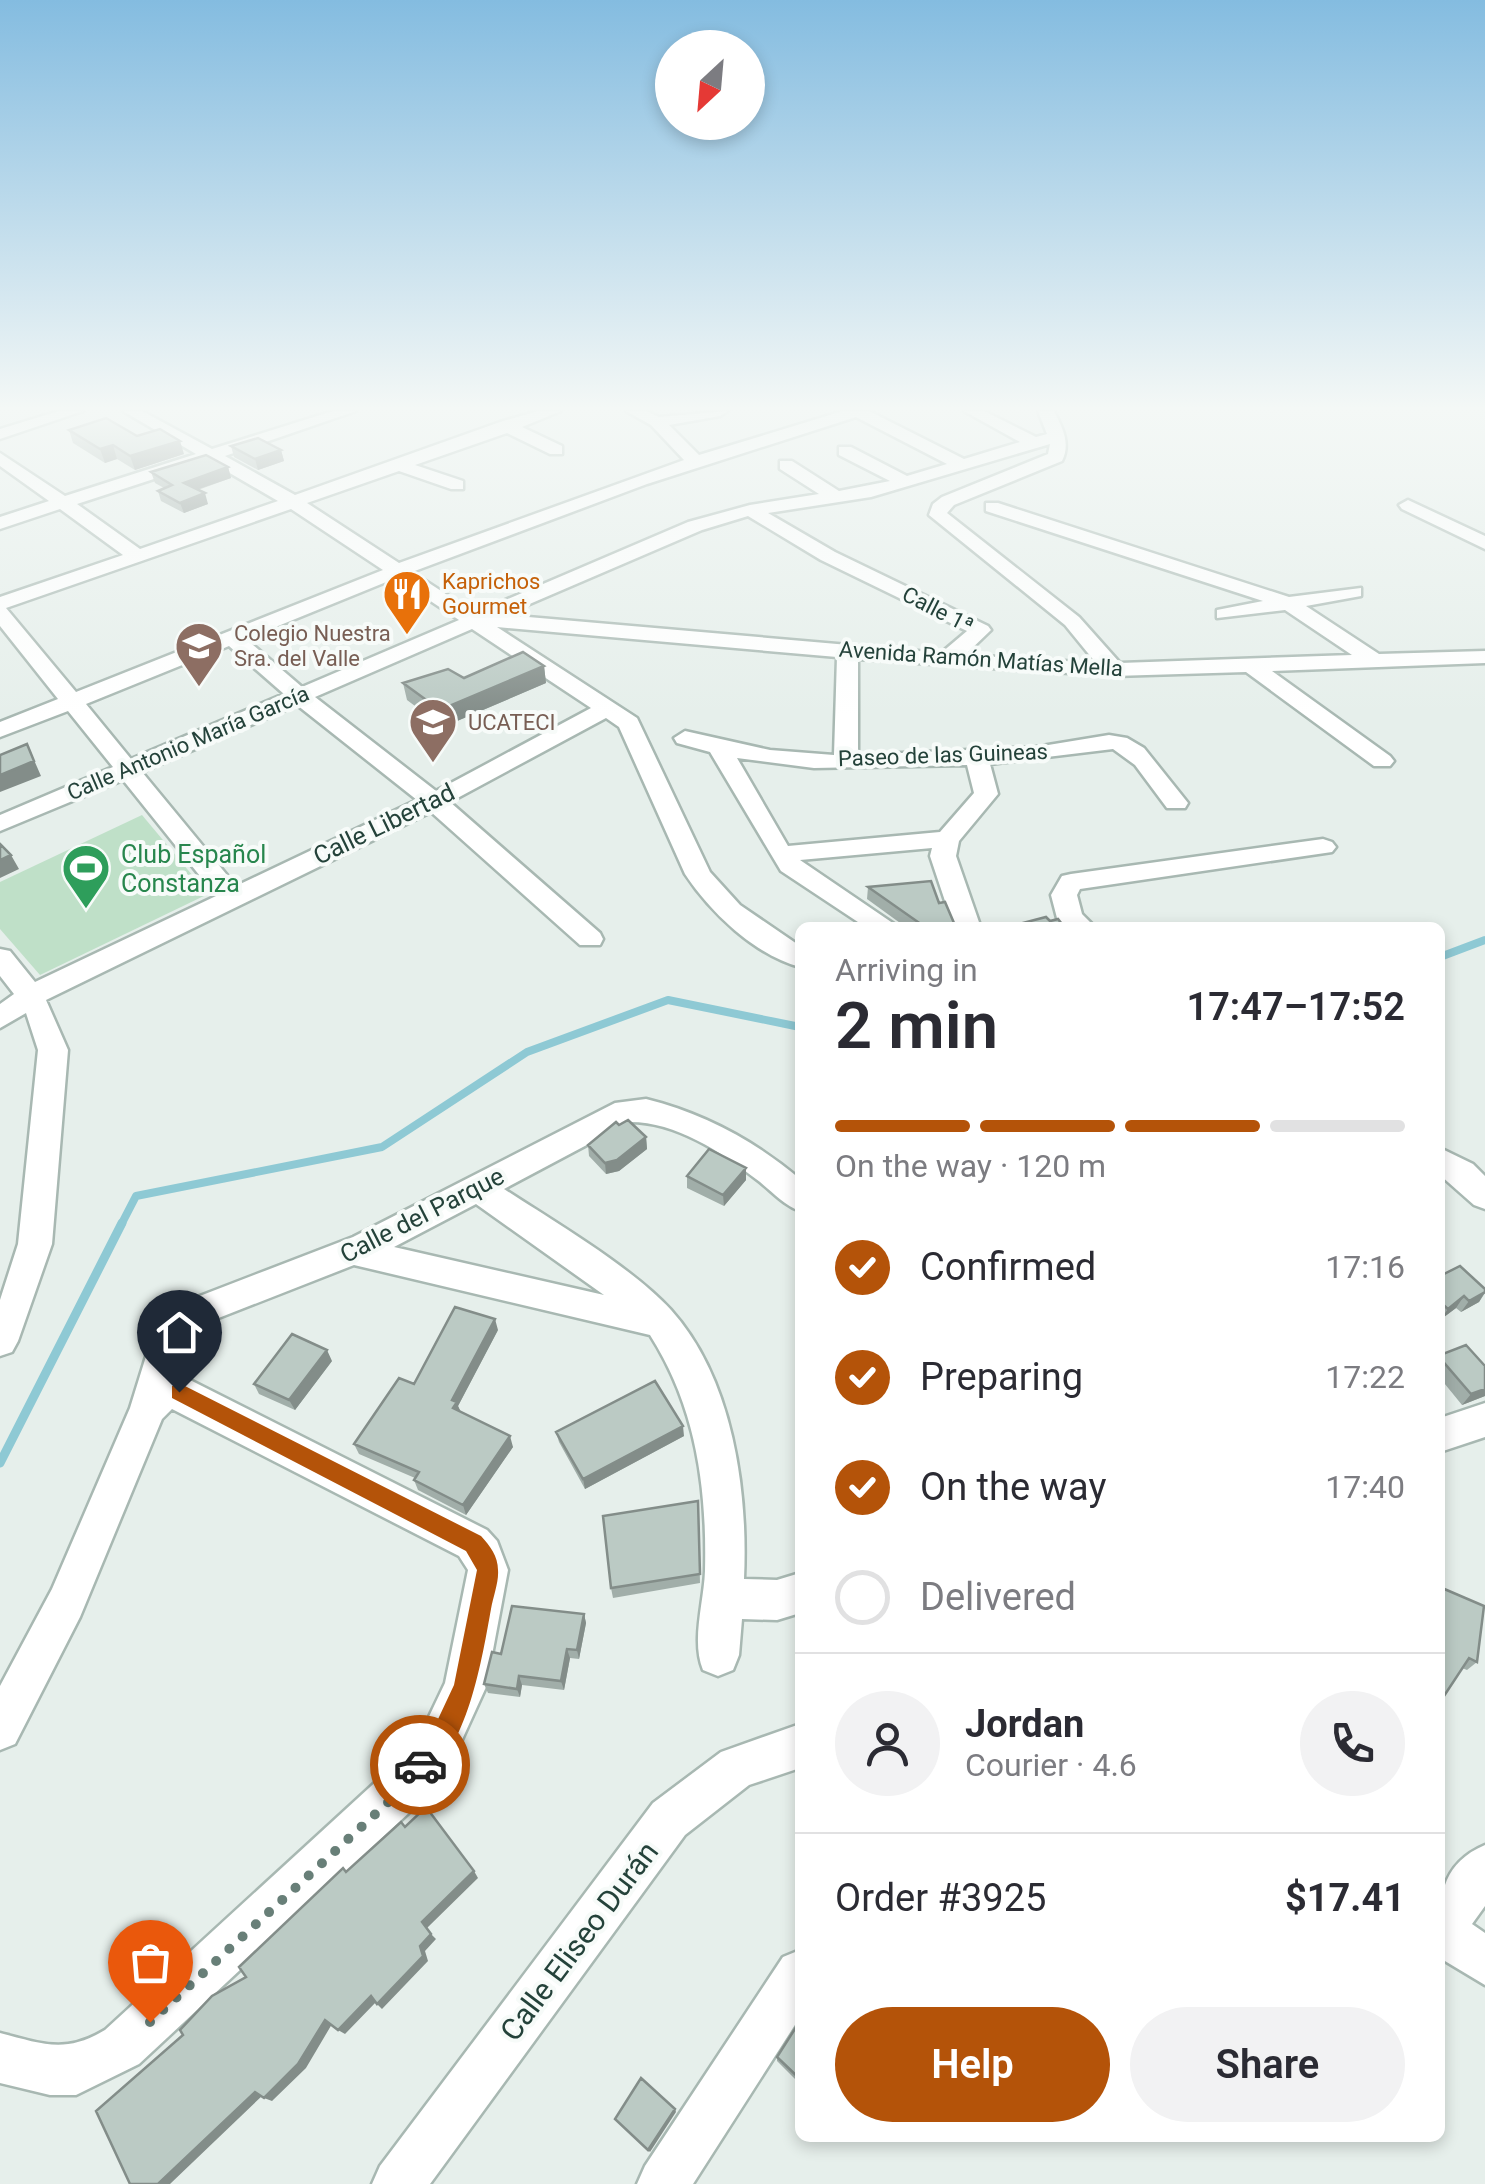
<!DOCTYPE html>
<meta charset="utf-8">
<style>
:root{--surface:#fff;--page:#f2f2f3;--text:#2b2b33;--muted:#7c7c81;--line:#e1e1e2;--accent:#b45309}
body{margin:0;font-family:Roboto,sans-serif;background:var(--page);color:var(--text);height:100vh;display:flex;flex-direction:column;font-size:38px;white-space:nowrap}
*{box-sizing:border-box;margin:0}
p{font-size:32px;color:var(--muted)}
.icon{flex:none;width:55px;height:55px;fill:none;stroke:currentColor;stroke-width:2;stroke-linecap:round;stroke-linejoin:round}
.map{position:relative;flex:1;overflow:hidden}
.side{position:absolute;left:795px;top:922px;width:650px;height:1220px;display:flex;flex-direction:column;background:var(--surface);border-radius:15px;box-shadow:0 5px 15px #0003}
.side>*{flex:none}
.needle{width:65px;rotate:206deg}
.controls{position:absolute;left:655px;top:30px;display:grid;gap:20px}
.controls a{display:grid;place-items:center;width:110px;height:110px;border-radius:50%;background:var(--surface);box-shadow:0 5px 15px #0003;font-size:50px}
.pin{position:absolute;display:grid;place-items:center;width:85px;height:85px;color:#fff;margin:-102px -42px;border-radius:50% 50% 50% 0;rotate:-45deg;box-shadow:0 0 10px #0007}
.pin .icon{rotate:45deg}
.courier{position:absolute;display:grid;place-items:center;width:100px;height:100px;margin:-50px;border:8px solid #b45309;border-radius:50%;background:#fff;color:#222;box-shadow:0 2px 12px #0007}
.head em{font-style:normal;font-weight:600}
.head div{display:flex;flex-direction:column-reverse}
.head{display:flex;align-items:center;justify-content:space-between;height:170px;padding:0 40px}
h1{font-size:65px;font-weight:600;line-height:75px}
.bar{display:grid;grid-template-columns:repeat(4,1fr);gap:15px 10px;align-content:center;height:120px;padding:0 40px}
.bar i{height:12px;border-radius:8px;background:var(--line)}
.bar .on{background:var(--accent)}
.bar p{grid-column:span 4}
.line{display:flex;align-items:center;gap:25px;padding:0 40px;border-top:2px solid var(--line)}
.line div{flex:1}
.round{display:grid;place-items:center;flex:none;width:105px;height:105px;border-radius:52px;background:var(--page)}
ol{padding:0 40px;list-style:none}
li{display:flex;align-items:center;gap:30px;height:110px}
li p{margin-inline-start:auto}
li .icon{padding:10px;border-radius:50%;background:var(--accent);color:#fff;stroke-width:4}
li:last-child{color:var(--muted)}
li i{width:55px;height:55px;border:5px solid var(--line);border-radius:50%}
.button{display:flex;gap:20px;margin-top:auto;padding:20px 40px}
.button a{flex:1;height:115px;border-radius:60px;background:var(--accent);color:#fff;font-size:40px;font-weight:600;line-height:115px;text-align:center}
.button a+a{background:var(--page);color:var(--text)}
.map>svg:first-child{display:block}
.green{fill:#bfe0c8}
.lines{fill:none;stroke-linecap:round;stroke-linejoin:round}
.stream-far1{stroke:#8ec9d4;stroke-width:8}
.stream{stroke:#8ec9d4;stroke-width:9}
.minor-casing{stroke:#a8b8b2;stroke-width:5}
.minor{fill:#fff;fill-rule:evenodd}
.wall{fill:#a1aea9}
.shaded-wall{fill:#838d89}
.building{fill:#bbcac4;stroke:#838d89;stroke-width:2.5}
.route{fill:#b45309}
.done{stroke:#687f78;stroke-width:10;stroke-dasharray:0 18}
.labels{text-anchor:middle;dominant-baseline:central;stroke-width:8;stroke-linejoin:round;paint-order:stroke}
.far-food-label{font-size:22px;fill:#c56008;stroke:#f7fbf9;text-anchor:start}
.far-street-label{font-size:22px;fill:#24423a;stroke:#f7fbf9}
.far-education-label{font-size:22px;fill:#785e54;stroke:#f7fbf9;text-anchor:start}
.street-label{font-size:25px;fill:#24423a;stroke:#f7fbf9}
.leisure-label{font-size:25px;fill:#27864d;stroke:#f7fbf9;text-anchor:start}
.near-street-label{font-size:30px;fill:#24423a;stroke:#f7fbf9}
</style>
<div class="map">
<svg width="1485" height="2184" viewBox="0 0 1485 2184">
<rect width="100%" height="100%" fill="#e6efeb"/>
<path class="green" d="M142,815L208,894L40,975L0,929V882Z"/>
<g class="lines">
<path class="stream-far1" d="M1440,957L1485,940
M121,1225L136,1196L382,1147L527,1052L668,1000L800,1027"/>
<path class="stream" d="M0,1463L122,1223"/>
<g class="minor-casing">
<path id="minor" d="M59,411H83L0,439V429Z
M123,411H142L212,449L333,411H356L225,456L295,495L500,422L538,411H561L522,427L562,446V454H550L507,433L415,465L463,481V489H451L399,471L307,503L399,563L684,460L651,425L626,411H646L659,417L728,411L720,416L669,425L699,455L843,411H869L964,459L1020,442L964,411H984L1036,437L1047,434L1038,411H1054C1062,427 1071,443 1062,461L954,505L947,513L1079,617L1120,663L1352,655L1285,610L1217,618V610L1263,601L986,511V503H998L1289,597L1361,588V596L1306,606L1379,654L1485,651V663L1272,671L1390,756L1394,761L1390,766H1374L1246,672L1114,676L858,659V755L1036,747L1109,735L1127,738L1144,748L1188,803L1185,808H1167L1135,765L1113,749L990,764L998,794L959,841L956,856L981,928H954L930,856L932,848L800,860L900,928H867L781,871L710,752L677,743L674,738L685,731L770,750L834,755L837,657L497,627L637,718L710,872L740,905L800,946V967C755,955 710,912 685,874L619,727L606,718L450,802L600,933L603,939L600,945H580L431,812L46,1000L68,1050L52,1244L18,1341L12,1352L0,1356V1300L18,1244L38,1050L26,1013L0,1028V1004L14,994L0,976V949L10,951L35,982L216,896L123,780L0,831V815L113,767L68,711L0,737V722L58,699L0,626V597L123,555L60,509L0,529V517L49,501L0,466V453L65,496L196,454ZM856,417L947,464L907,476L851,447H839V455L890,481L839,491L792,461H780V469L819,494L750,505L688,522L475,613L412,572L647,484ZM1050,444L1048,454L942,497L933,504L929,515L1065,625L1096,663L965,655L991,630L988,626L835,552L768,513L871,497ZM209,461L278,501L140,549L77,504ZM291,509L383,570L76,692L6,608ZM748,516L821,560L967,631L941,653L504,615L702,530ZM396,578L459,620L302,687L246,639ZM472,629L591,708L436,791L315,697ZM229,646L284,694L131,759L86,704ZM297,705L417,800L236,886L142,772ZM737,758L814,768L967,765L974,793L940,832L788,846Z
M1408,500L1485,536V549L1402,509L1399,505Z
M1323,839L1332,842L1336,847L1332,852L1080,889L1077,895L1082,914L1096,928H1065L1057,918L1051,895L1062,876L1071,874Z
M646,1099C703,1113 755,1141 800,1179V1211C783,1205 771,1190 756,1179C721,1152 676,1122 630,1122L504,1189C553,1221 633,1268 671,1310C733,1379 748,1490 744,1579L777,1580L800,1573V1613L777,1620L742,1619L739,1655L733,1670L718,1676L703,1670C691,1641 704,1602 705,1571C707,1487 696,1407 650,1335L354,1265L216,1319L182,1356L176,1377L192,1381L487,1530L497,1541L508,1570L486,1687L455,1755L413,1809L139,2064L76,2095H50L0,2083V2033C43,2044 65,2054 105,2030L381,1777L425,1725L445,1683L468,1570L459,1556L172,1409L162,1419L80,1617L15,1744L0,1750V1686L52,1589L130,1408L148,1350L169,1319L192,1299L353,1237L615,1103ZM476,1204L604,1295L394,1247Z
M1440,1148L1473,1164L1485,1176V1209L1474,1205L1440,1175Z
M1485,1403V1437L1440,1452V1418Z
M800,1724V1768L749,1785L685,1835L430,2184H372L380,2166L653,1803L721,1752Z
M1485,1845V1906L1472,1924L1485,1933V1985L1440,1958C1440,1911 1433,1867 1485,1845Z
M800,1950V2017L693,2184H637L645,2166L783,1957Z"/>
</g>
<use href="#minor" class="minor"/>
</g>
<path class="wall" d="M69,430L137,436L184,454L135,470L117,459L105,463L73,443Z
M231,446L281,450L284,461L258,470L234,457Z
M228,467L231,478L198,490L208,504L184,513L161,501L158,491L164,488L155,483L151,472Z
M544,666L546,683L443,727L407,700L403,683L464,678Z
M868,887L939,903L954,923V928H907L867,899Z
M619,1125L646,1137L647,1149L619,1171L606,1174L589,1156L588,1145Z
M746,1168V1180L724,1206L687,1188V1176Z
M1440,1276L1485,1289V1293L1479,1302L1461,1312L1456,1308L1440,1320Z
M498,1330L458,1406L460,1411L513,1447L466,1515L418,1490L414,1480L415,1478L359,1454L354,1444L414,1384Z
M1440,1355L1485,1396L1462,1405L1440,1378Z
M332,1361L295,1410L259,1394L254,1384Z
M556,1432L684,1436L585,1489L559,1442Z
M698,1501L700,1583L613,1598L611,1588Z
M1442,1588L1477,1662L1467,1670L1462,1668L1440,1702V1590Z
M584,1614L586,1623L579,1659L570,1658L564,1690L522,1685L520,1697L488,1693L484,1684L501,1654Z
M800,2021V2084L777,2061V2057Z"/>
<path class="shaded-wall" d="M180,441L184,454L135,470L130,456Z
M113,445L117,459L105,463L100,449Z
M281,450L284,461L258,470L255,459Z
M228,467L231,478L187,493L184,483Z
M205,493L208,504L184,513L180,503Z
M544,666L546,683L443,727L440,710Z
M27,744L41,776L0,792V775Z
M11,855L19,869L0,878V860Z
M646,1137L647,1149L619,1171L606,1174L605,1163Z
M746,1168V1180L724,1206L723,1195Z
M1485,1292L1479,1302L1461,1312L1469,1301Z
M1464,1296L1456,1308L1440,1320L1448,1309Z
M495,1319L498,1330L458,1406L461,1412L453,1408L452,1400Z
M327,1350L332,1361L295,1410L289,1400Z
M1485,1389V1396L1462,1405L1471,1394Z
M683,1426L684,1436L585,1489L583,1479Z
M510,1436L513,1447L466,1515L463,1505Z
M584,1614L586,1623L579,1659L577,1650Z
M567,1649L570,1658L564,1690L561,1681Z
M519,1676L522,1685L520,1697L517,1689Z
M474,1871L478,1878L427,1928L422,1922Z
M431,1934L436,1939L425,1951L428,1961L382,2009L377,2004L420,1946Z
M371,1996L377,2001L345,2034L338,2030Z
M325,2020L332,2024L306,2068L272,2101L264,2098Z
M255,2092L263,2095L170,2184H158Z
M675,2109L676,2112L650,2152L648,2150Z"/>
<path class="building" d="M106,418L137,436L160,429L180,441L130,456L113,445L100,449L69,430Z
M258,438L281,450L255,459L231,446Z
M206,455L228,467L184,483L205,493L180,503L158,491L172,485L151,472Z
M523,652L544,666L440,710L403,683L448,669L464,678Z
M27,744L34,761L0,775V755Z
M0,844L11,855L0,860Z
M931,881L939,903L945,902L954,923L925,927L868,887Z
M1046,917L1050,921L1058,919L1065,928L1007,927Z
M628,1120L646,1137L617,1160L605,1163L588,1145L616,1122L619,1125Z
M709,1149L746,1168L723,1195L687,1176Z
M1460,1266L1485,1289V1292L1469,1301L1464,1296L1448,1309L1440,1302V1276Z
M455,1307L495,1319L452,1400L457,1402L453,1408L510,1436L463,1505L414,1480L419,1472L354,1444L399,1378L414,1384Z
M292,1334L327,1350L289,1400L254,1384Z
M1466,1345L1485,1366V1389L1471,1394L1440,1358V1355Z
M655,1381L683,1426L583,1479L556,1432Z
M698,1501L700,1574L611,1588L603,1516Z
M1442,1588L1484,1606L1477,1662L1469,1658L1440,1702V1599L1443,1601Z
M512,1606L584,1614L577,1650L567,1649L561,1681L519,1676L517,1689L484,1684L492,1652L501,1654Z
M426,1807L474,1871L422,1922L431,1934L420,1946L423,1956L377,2004L371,1996L338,2030L325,2020L298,2064L264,2098L255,2092L158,2184H130L96,2111L183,2035L180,2030L212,1996L246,1977L239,1967L343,1868L346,1872L401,1822L405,1827Z
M800,2021V2079L777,2057Z
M641,2078L675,2109L648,2150L615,2119Z"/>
<linearGradient id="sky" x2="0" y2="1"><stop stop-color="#84bce0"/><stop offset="0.57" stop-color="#f4f8f6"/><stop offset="1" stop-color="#f4f8f6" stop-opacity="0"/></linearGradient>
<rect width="1485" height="716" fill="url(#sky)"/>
<path class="route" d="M179,1383L481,1536C490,1546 498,1556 498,1570C499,1582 493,1597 491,1609C483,1653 467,1758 420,1777L412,1774L408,1765L432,1732L454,1685L477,1570L466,1551L172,1398V1386Z"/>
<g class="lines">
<path class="done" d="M150,2022L397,1794L420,1765"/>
</g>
<defs>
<g id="restaurant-pin" transform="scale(2.5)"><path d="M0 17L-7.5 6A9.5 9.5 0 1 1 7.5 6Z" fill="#e8710a" stroke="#f7fbf9"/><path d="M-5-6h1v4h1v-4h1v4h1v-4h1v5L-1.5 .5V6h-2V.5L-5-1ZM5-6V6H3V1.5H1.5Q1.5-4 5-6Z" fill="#fff"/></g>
<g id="school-pin" transform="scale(2.5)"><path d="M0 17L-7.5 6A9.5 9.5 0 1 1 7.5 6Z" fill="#8d6e63" stroke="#f7fbf9"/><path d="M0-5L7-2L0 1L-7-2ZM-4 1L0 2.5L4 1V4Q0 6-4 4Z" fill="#fff"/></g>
<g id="stadium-pin" transform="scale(2.5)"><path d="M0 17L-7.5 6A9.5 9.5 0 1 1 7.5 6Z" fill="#2e9e5b" stroke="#f7fbf9"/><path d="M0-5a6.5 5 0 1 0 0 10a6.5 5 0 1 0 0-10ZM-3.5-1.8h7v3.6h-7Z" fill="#fff"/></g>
</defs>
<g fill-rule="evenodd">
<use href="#restaurant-pin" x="407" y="594"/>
<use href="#school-pin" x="199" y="646"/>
<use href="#school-pin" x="433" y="722"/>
<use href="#stadium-pin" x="86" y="868"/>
</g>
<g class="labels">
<g class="far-food-label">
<text x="442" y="581">Kaprichos<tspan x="442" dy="25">Gourmet</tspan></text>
</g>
<g class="far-street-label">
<text transform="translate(938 610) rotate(27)">Calle 1ª</text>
<text transform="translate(981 659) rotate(4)">Avenida Ramón Matías Mella</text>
<text transform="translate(188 743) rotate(-23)">Calle Antonio María García</text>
<text transform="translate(943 755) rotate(-2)">Paseo de las Guineas</text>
</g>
<g class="far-education-label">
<text x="234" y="633">Colegio Nuestra<tspan x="234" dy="25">Sra. del Valle</tspan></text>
<text x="468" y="722">UCATECI</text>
</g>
<g class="street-label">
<text transform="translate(384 824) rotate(-26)">Calle Libertad</text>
<text transform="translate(422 1215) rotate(-27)">Calle del Parque</text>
</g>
<g class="leisure-label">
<text x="121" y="854">Club Español<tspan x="121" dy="29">Constanza</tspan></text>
</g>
<g class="near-street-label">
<text transform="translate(579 1941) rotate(-53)">Calle Eliseo Durán</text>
</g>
</g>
</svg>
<div class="controls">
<a><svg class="needle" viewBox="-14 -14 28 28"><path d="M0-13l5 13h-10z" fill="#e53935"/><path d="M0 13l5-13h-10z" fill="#7c7c81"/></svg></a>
</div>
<div class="pin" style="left:150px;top:2022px;background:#ea580c"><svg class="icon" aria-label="bag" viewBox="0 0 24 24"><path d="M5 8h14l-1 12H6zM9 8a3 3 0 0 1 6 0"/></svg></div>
<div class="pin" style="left:179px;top:1392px;background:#1f2937"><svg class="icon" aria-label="home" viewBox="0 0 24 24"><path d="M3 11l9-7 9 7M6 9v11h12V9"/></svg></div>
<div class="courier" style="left:420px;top:1765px"><svg class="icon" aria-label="car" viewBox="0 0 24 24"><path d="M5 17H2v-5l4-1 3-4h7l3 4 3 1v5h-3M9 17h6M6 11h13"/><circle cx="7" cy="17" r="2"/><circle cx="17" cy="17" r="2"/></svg></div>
<section class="side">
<div class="head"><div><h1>2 min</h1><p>Arriving in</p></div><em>17:47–17:52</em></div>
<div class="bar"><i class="on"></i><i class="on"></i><i class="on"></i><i></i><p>On the way · 120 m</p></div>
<ol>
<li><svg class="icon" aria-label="check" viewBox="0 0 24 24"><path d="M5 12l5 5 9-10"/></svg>Confirmed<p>17:16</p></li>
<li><svg class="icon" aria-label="check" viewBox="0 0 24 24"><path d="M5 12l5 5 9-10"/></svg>Preparing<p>17:22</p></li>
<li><svg class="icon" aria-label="check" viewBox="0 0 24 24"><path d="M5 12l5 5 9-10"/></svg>On the way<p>17:40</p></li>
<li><i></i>Delivered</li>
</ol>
<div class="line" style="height:180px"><a class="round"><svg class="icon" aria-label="person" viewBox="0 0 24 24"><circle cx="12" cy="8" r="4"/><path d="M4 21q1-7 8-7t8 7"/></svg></a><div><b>Jordan</b><p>Courier · 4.6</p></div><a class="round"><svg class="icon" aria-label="phone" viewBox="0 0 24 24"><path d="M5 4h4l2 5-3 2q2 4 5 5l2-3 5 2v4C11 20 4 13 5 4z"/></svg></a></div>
<div class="line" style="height:130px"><div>Order #3925</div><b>$17.41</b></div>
<div class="button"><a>Help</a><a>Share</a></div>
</section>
</div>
